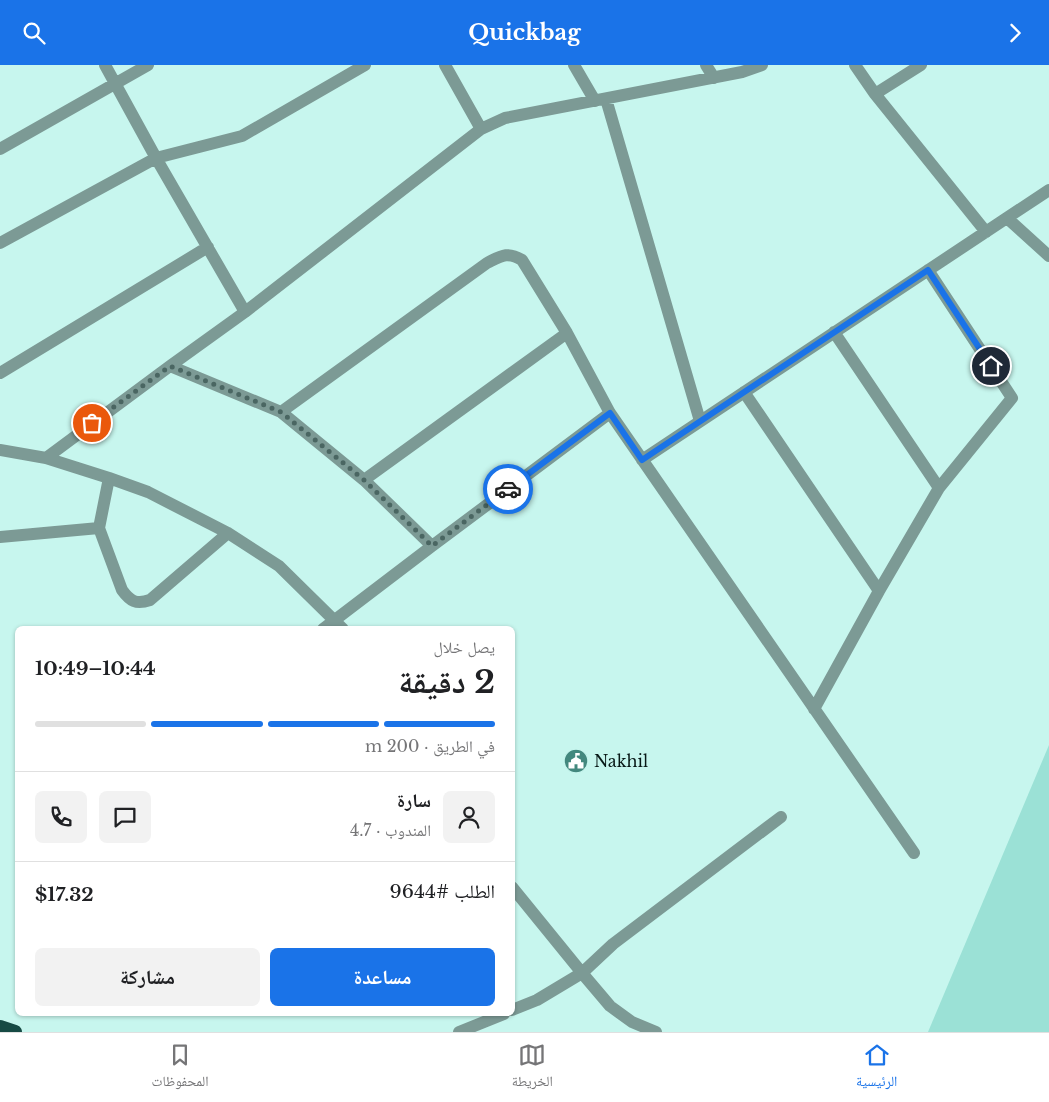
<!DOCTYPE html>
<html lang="ar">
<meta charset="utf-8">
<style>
:root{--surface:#fff;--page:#f2f2f2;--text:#202124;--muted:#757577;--line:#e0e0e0;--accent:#1a73e8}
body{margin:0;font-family:"Libre Baskerville","Noto Naskh Arabic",serif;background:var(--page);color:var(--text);direction:rtl;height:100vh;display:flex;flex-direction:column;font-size:19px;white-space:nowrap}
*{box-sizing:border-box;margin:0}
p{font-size:16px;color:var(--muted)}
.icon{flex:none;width:28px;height:28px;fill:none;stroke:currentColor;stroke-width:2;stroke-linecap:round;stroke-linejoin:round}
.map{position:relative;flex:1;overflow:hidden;direction:ltr}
.panel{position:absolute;left:15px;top:561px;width:500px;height:390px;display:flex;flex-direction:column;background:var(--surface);border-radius:8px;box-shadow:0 1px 4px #0004;direction:rtl}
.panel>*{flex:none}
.pin{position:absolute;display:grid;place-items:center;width:42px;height:42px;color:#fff;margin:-21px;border:2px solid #fff;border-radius:50%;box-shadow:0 1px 5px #0007}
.courier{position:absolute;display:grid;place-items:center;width:50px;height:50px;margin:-25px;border:4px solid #1a73e8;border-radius:50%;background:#fff;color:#222;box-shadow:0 1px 6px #0007}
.headline em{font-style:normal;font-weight:700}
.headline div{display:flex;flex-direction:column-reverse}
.headline{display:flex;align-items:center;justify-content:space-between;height:85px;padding:0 20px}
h1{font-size:32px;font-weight:700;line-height:38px}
.bar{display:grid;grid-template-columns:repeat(4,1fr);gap:8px 5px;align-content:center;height:60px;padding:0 20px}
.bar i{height:6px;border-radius:4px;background:var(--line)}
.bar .selected{background:var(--accent)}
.bar p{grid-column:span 4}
.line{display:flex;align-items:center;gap:12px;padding:0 20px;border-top:1px solid var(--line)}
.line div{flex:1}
.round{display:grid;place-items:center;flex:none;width:52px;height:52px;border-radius:8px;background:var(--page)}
.button{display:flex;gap:10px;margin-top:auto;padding:10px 20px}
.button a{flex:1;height:58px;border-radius:8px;background:var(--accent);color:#fff;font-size:20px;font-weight:700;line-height:58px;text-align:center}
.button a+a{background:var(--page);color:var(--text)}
header{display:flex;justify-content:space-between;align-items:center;height:65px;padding:0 20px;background:var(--accent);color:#fff;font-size:22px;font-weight:700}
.tab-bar{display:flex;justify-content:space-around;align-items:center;height:70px;border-top:1px solid var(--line);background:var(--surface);font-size:14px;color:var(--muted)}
.tab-bar a{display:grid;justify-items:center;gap:2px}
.tab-bar .selected{color:var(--accent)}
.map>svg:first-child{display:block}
.green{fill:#9be1d6}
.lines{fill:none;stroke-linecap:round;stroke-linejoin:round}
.minor{stroke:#7c9a95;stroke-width:12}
.trunk{stroke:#164a44;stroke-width:14}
.done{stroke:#4a6662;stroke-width:5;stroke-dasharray:0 9}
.route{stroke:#1a73e8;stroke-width:6}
.labels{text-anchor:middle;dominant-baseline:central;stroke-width:4;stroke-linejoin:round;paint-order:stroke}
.poi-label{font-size:16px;fill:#071816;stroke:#c7f6ee;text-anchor:start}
</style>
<header><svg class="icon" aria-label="forward" viewBox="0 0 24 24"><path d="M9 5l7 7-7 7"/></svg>Quickbag<svg class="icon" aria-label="search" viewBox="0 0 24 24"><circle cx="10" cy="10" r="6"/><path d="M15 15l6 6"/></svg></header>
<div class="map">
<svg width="1049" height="967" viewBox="0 0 1049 967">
<rect width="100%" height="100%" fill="#c7f6ee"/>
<path class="green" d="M1049,680V967H928Z"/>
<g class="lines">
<path class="minor" d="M105,0L156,93L245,247
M445,0L481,64
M574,0L595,36
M706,0L714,13
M855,0L875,29L986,167
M875,29L921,0
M606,34L700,356
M0,84L148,0
M1007,153L1049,191
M0,178L156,93L242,71L365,0
M834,267L939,423
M170,301L281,347L364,415L432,481
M0,308L208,182
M744,327L879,526
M281,347L487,198C501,191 507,186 522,195L567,268L610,348L914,788
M0,385L46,393L109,413L148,427L228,468L279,501L343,564
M46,393L170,301L245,247L481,64L505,53L742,7L762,0
M642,395L1049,125
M109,413L99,463L122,525C130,536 136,540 150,535L228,468
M364,415L567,268
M0,472L99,463
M323,564L432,481L610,348
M814,644L879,526L939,423L1012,333L928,205
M512,822L582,908L537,935L512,945
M459,967L504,949
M656,967L632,957L610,941L582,908L613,879L781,752"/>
<path class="trunk" d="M0,962L15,967"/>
</g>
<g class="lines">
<path class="done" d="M92,358L170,301L281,347L364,415L432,481L508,424"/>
<path class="route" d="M508,424L610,348L642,395L928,205L991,301"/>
</g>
<defs>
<g id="civic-disc" transform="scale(1.25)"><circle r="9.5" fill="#43887e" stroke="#c7f6ee"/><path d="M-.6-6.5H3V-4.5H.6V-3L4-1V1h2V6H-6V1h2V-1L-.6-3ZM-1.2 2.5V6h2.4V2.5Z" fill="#fff"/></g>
</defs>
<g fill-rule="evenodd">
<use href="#civic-disc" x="576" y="696"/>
</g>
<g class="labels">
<g class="poi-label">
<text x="594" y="696">Nakhil</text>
</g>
</g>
</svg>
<div class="pin" style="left:92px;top:358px;background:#ea580c"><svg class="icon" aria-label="bag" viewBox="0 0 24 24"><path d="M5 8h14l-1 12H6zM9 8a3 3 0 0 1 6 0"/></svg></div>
<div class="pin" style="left:991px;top:301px;background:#1f2937"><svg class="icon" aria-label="home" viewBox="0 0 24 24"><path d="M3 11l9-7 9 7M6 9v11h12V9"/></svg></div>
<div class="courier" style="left:508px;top:424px"><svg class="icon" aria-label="car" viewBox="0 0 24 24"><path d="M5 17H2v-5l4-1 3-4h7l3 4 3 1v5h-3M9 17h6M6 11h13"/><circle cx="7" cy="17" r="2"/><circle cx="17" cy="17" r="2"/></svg></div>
<section class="panel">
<div class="headline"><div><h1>2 دقيقة</h1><p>يصل خلال</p></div><em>10:44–10:49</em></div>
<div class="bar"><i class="selected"></i><i class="selected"></i><i class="selected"></i><i></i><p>في الطريق · 200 m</p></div>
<div class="line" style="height:90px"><a class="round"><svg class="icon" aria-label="person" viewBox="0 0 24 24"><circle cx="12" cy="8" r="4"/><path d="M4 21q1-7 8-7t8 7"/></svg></a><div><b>سارة</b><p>المندوب · 4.7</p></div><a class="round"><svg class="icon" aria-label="chat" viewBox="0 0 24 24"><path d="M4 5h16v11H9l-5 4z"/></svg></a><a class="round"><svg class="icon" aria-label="phone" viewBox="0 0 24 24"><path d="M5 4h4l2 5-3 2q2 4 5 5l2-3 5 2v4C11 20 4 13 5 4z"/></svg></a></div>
<div class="line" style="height:65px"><div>الطلب #9644</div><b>$17.32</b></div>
<div class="button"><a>مساعدة</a><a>مشاركة</a></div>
</section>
</div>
<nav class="tab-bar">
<a class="selected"><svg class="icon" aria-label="home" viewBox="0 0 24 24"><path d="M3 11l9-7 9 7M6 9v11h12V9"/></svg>الرئيسية</a>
<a><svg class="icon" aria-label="map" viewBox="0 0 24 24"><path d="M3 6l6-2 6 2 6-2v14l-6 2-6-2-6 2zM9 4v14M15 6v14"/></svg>الخريطة</a>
<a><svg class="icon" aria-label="saved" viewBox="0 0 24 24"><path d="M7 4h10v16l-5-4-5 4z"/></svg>المحفوظات</a>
</nav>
